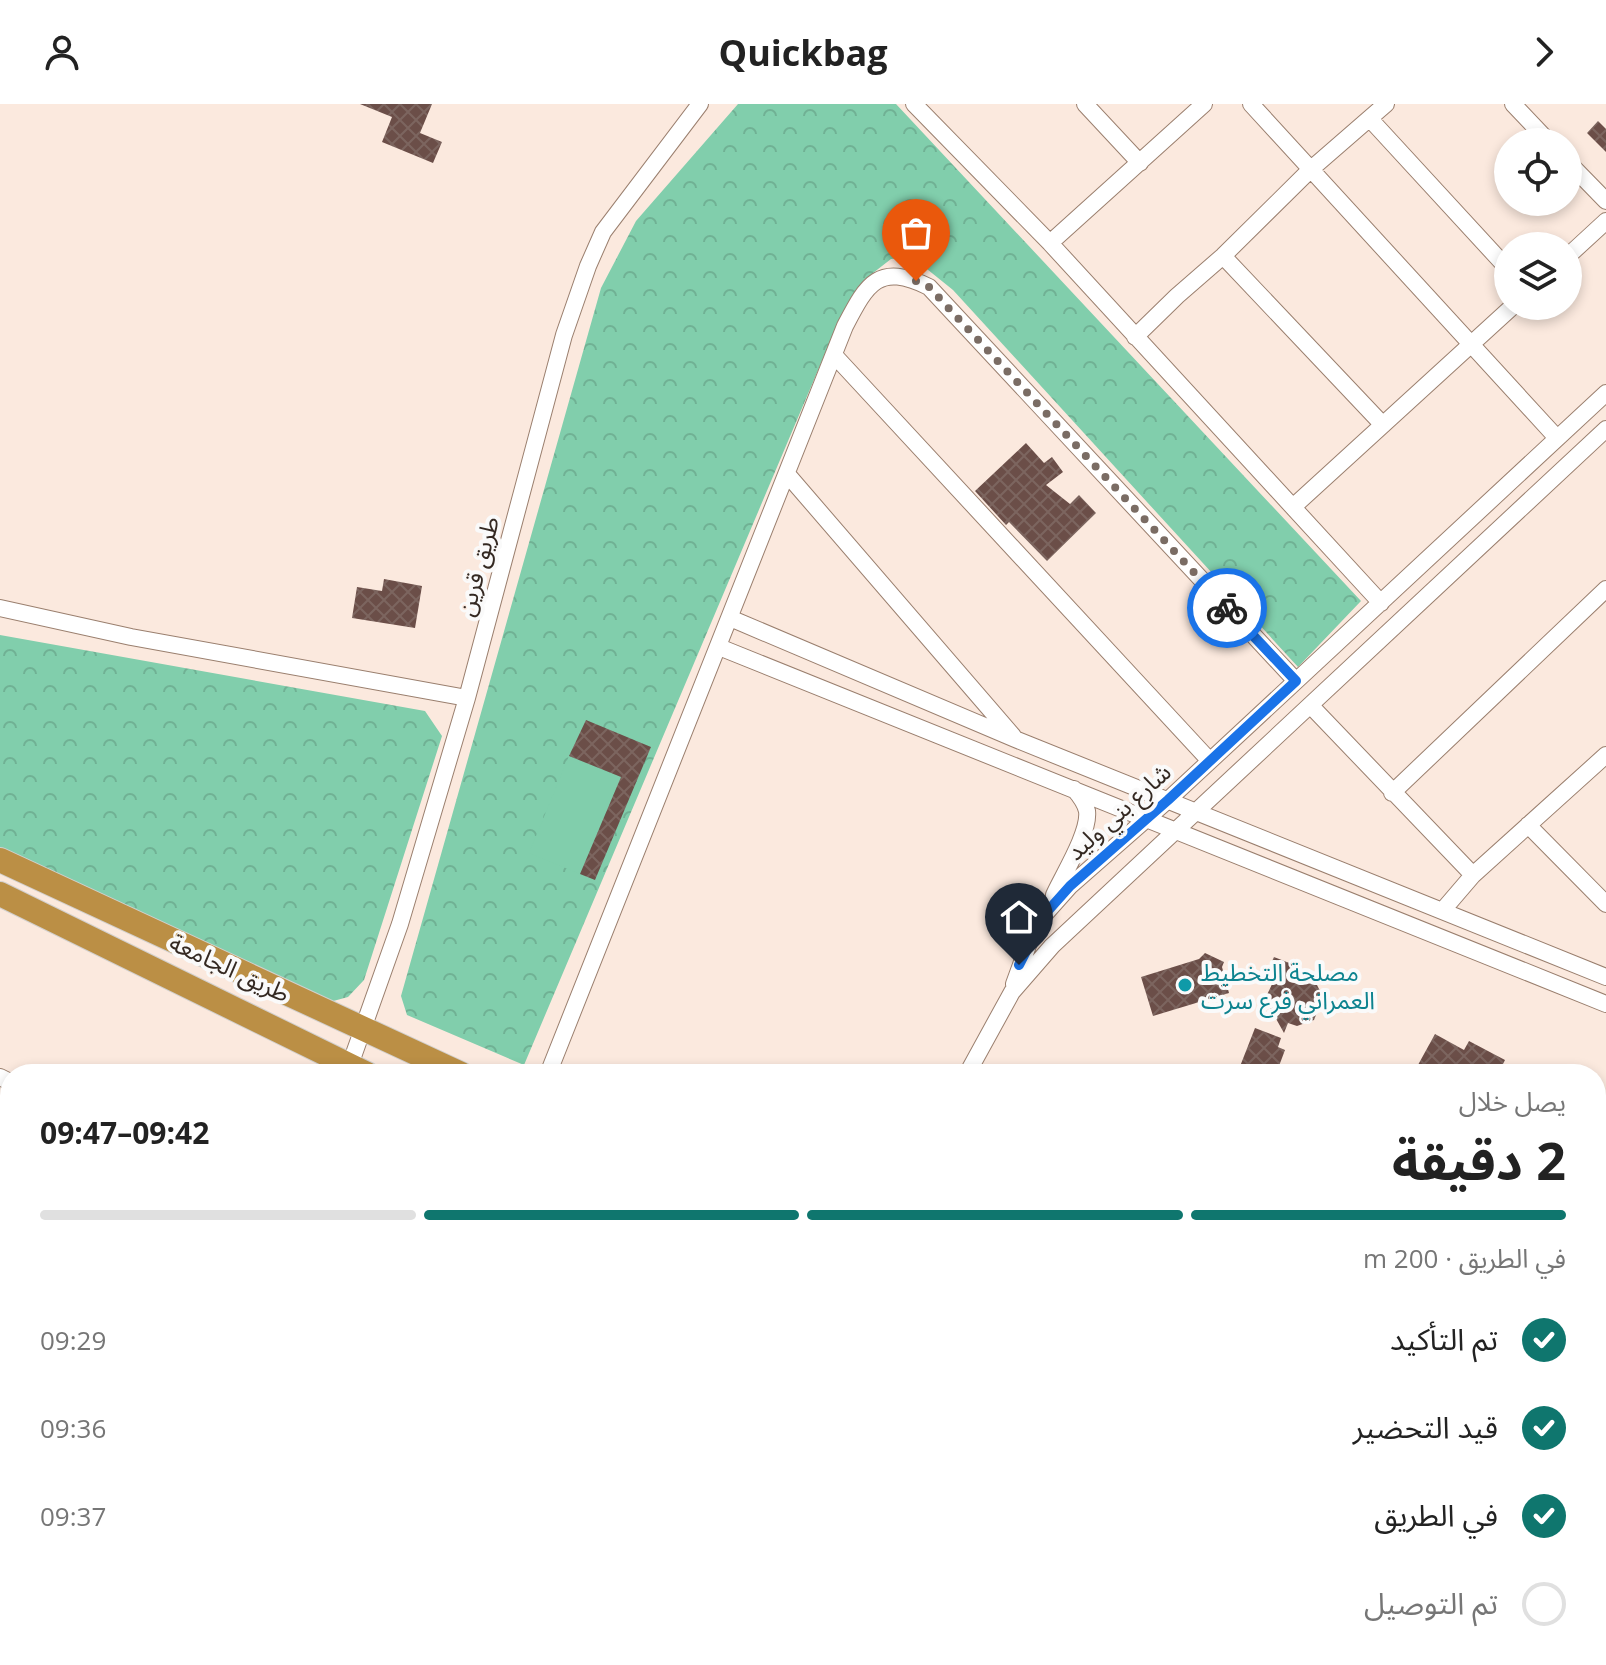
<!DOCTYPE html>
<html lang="ar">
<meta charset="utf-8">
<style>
:root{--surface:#fff;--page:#f2f2f2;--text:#222;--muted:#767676;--line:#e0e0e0;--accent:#0f766e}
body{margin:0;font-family:"Open Sans","Noto Sans Arabic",sans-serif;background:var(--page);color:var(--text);direction:rtl;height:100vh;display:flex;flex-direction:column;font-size:30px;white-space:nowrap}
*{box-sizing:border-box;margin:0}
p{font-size:26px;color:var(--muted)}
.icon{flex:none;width:44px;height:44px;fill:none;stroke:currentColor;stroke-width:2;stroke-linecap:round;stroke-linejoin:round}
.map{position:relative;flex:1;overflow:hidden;direction:ltr}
.side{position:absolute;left:0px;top:960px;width:1606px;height:602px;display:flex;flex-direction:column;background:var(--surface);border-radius:32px 32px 0 0;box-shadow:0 4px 12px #0003;direction:rtl}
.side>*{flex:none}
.controls{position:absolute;left:1494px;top:24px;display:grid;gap:16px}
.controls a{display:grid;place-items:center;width:88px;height:88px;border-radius:50%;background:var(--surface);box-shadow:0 4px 12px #0003;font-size:40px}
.pin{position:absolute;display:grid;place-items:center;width:68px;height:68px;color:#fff;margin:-82px -34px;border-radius:50% 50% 50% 0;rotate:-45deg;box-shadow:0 0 8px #0007}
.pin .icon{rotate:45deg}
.courier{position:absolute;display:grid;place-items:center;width:80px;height:80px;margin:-40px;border:6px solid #1a73e8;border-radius:50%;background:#fff;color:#222;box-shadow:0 2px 10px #0007}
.head em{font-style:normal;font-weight:700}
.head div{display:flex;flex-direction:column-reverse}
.head{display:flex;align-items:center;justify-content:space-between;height:136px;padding:0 40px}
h1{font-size:52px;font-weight:700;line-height:60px}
.bar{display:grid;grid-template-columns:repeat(4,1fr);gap:12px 8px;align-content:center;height:96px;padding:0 40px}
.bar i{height:10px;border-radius:6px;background:var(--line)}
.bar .selected{background:var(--accent)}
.bar p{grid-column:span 4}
ol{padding:0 40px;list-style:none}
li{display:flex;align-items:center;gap:24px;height:88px}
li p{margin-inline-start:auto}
li .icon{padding:8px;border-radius:50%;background:var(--accent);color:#fff;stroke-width:4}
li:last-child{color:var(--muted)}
li i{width:44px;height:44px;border:4px solid var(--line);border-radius:50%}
header{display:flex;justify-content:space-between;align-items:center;height:104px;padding:0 40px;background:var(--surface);font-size:36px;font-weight:700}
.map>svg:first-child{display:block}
.forest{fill:url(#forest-crowns)}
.pitch{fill:#81ceac}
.building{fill:url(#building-cross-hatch)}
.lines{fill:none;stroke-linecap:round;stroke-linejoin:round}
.minor-casing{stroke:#9a7f6e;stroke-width:18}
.highway-casing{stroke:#d2d0ce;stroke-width:26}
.minor{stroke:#fff;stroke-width:16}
.highway{stroke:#bb8f45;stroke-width:24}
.done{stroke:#7a6c64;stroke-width:8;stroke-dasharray:0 14.4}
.route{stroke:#1a73e8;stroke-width:10}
.culture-dot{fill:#0f9aa8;stroke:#fafafa;stroke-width:3}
.labels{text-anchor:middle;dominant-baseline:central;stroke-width:8;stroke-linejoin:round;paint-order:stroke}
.street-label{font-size:24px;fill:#342922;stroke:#fafafa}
.culture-label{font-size:24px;fill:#0d838f;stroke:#fafafa;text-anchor:start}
</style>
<header><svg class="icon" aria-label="forward" viewBox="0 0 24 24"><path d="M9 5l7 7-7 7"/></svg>Quickbag<svg class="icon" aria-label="person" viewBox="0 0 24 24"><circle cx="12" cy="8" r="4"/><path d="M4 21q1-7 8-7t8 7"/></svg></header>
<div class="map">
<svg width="1606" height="1561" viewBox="0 0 1606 1561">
<defs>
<pattern id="forest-crowns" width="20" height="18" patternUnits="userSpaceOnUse" patternTransform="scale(2)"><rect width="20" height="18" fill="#81ceac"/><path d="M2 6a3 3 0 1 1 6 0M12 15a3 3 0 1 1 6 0" fill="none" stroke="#70b194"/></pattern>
<pattern id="building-cross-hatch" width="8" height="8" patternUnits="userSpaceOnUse" patternTransform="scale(2)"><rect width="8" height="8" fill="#6b4e48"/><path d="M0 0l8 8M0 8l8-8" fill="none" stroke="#7c655f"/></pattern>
</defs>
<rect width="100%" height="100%" fill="#fbe9de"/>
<path class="forest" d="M738,0H896L1361,497L1298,563L953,186L912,153L891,155L864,176L838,219L524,961L407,911L401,892L601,184L636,117Z
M0,531L425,607L442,632L364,876L348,893L326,899L0,749Z"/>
<path class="pitch" d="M569,652L621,673L580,770L529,749Z
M10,1367V1552H499L517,1561H0V1388Z"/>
<path class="building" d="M360,0H432L420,29L442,38L433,59L382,38L392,13Z
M1598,17L1606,25V48L1587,29Z
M1026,339L1044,359L1052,353L1063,368L1046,381L1070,400L1079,391L1096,409L1047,457L1009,418L1006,421L975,387Z
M384,475L422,482L415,524L352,514L357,483L382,487Z
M586,616L651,643L595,776L580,770L621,673L569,652Z
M1205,849L1224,858L1222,863L1229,889L1153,912L1141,873L1199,855Z
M1274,853L1297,862L1295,867L1314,875L1323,893L1314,916L1297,922L1288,919L1284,929L1265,895L1273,878L1265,872Z
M1255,924L1281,934L1278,943L1285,946L1276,970H1237Z
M1435,930L1464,946L1469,937L1505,956L1498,970H1413Z"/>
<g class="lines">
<g class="minor-casing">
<path id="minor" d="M914,0L1050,139L1381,499
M1085,0L1140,59
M1251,0L1557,334
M1513,0L1549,38
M1370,15L1508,165
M1568,58L1606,97
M1050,139L1204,0
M1223,152L1383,321
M1568,152L1606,117
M1135,233L1177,192L1223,152L1310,66L1386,0
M834,251L1210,657
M787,370L1013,632
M1293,403L1513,202
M0,504L131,533L467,594
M730,514L1015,635L1606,873
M719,543L1606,900
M1311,602L1473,771
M1392,689L1606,485
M1528,721L1606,800
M1054,791C1063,771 1090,728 1087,707C1085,698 1080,692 1074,685
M1443,806L1473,771L1606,651
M1014,880L1030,836L1045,810L1070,782L1168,696L1606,289
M350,961L400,820L467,594L564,231L588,162L603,128L700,0
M548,970L845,222C867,180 878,158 929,183L1296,577
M967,970L1012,888L1052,842L1606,325
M0,973L10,978
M1596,1182L1606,1158
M0,1311L10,1305
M723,1561L728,1552
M1275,1561L1279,1552
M1439,1561L1443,1552"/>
</g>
<g class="highway-casing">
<path id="highway" d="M0,756L461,970
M0,790L367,970
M1596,1464L1606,1468
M1596,1500L1606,1504
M1596,1530L1606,1535
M1581,1552L1600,1561"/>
</g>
<use href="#minor" class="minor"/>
<use href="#highway" class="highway"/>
</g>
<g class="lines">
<path class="done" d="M916,177L929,183L1227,504"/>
<path class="route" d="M1019,861L1045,810L1070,782L1168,696L1296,577L1227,504"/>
</g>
<circle class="culture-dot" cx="1185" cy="881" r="8"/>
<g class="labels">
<g class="street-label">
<text transform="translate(477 462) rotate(-75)">طريق قرين</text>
<text transform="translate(1118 707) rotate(-42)">شارع بني وليد</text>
<text transform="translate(230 863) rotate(25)">طريق الجامعة</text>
</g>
<g class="culture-label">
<text x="1201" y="867">مصلحة التخطيط<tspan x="1201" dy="28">العمراني فرع سرت</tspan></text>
</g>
</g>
</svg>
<div class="controls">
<a><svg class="icon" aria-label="locate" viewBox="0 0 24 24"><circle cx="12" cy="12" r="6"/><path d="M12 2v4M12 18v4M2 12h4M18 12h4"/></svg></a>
<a><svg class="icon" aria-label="layers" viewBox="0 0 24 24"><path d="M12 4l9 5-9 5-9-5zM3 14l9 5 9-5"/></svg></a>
</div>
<div class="pin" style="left:916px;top:177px;background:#ea580c"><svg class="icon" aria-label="bag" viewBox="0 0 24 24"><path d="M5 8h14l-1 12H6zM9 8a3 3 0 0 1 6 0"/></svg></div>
<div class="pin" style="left:1019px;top:861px;background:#1f2937"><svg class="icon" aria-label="home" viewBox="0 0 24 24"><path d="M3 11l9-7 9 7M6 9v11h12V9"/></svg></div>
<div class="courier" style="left:1227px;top:504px"><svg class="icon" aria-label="bike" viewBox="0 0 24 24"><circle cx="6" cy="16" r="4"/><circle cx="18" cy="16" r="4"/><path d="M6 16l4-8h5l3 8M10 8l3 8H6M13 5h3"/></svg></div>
<section class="side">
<div class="head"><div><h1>2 دقيقة</h1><p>يصل خلال</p></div><em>09:42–09:47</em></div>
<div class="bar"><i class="selected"></i><i class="selected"></i><i class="selected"></i><i></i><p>في الطريق · 200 m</p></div>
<ol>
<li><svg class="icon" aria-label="check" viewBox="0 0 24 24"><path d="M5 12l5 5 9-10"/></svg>تم التأكيد<p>09:29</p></li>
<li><svg class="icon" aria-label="check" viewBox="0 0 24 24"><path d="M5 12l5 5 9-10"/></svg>قيد التحضير<p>09:36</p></li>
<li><svg class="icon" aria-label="check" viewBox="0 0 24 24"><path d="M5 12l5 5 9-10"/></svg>في الطريق<p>09:37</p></li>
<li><i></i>تم التوصيل</li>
</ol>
</section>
</div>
